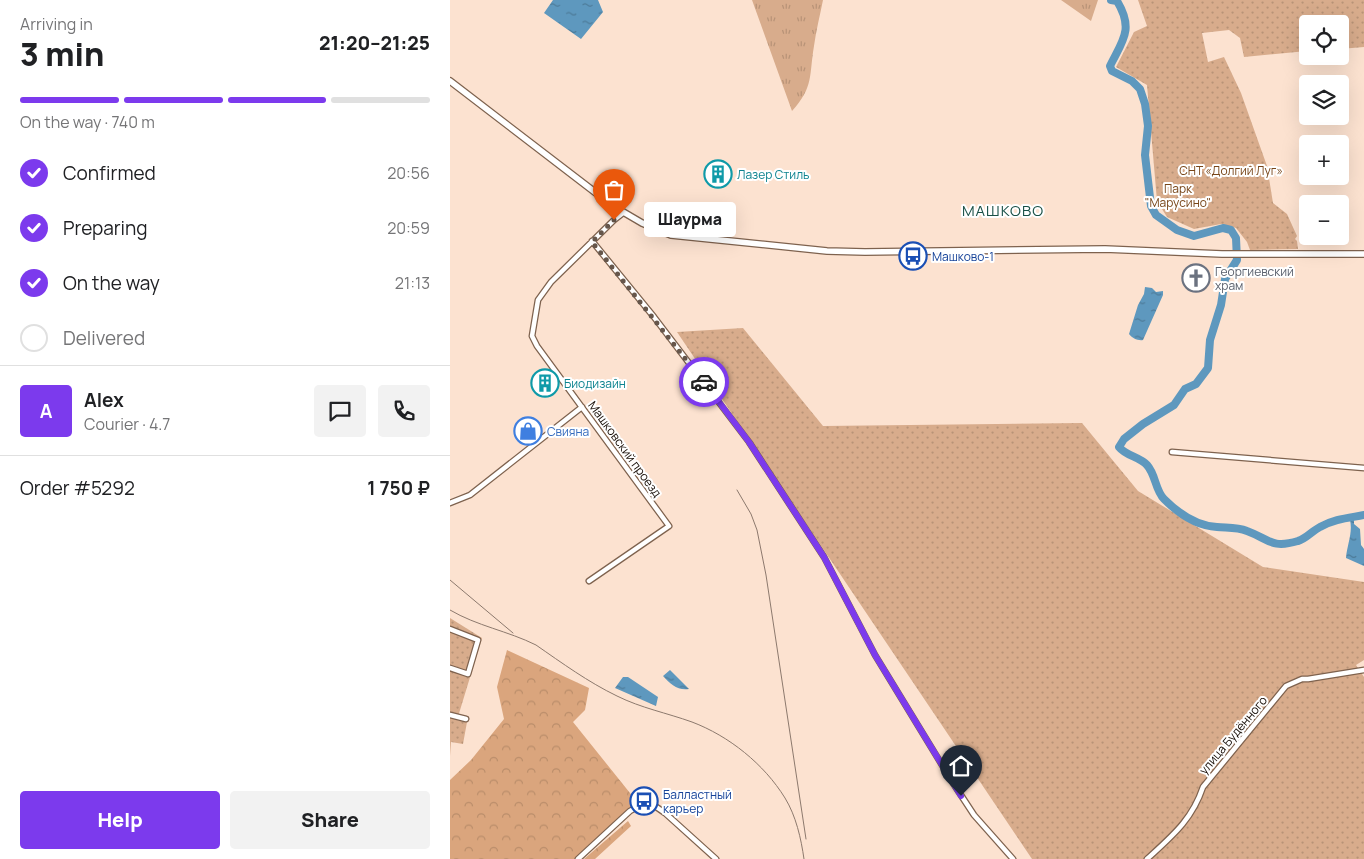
<!DOCTYPE html>
<meta charset="utf-8">
<style>
:root{--surface:#fff;--page:#f2f2f2;--text:#202124;--muted:#757577;--line:#e0e0e0;--accent:#7c3aed}
body{margin:0;font-family:Manrope,sans-serif;background:var(--page);color:var(--text);height:100vh;display:flex;flex-direction:column;font-size:19px;white-space:nowrap}
*{box-sizing:border-box;margin:0}
p{font-size:16px;color:var(--muted)}
.icon{flex:none;width:28px;height:28px;fill:none;stroke:currentColor;stroke-width:2;stroke-linecap:round;stroke-linejoin:round}
.map{position:relative;flex:1;overflow:hidden}
.sheet{display:flex;flex-direction:column;background:var(--surface);width:450px}
.sheet>*{flex:none}
.tools{position:absolute;left:849px;top:15px;display:grid;gap:10px}
.tools a{display:grid;place-items:center;width:50px;height:50px;border-radius:5px;background:var(--surface);box-shadow:0 5px 20px #0002;font-size:25px}
.pin{position:absolute;display:grid;place-items:center;width:42px;height:42px;color:#fff;margin:-51px -21px;border-radius:50% 50% 50% 0;rotate:-45deg;box-shadow:0 0 5px #0007}
.pin .icon{rotate:45deg}
.courier{position:absolute;display:grid;place-items:center;width:50px;height:50px;margin:-25px;border:4px solid #7c3aed;border-radius:50%;background:#fff;color:#222;box-shadow:0 1px 6px #0007}
.bubble{position:absolute;height:35px;border-radius:5px;background:var(--surface);box-shadow:0 5px 20px #0002;font-size:16px;font-weight:800;line-height:35px;text-align:center}
.headline em{font-style:normal;font-weight:800}
.headline div{display:flex;flex-direction:column-reverse}
.headline{display:flex;align-items:center;justify-content:space-between;height:85px;padding:0 20px}
h1{font-size:32px;font-weight:800;line-height:38px}
.bar{display:grid;grid-template-columns:repeat(4,1fr);gap:8px 5px;align-content:center;height:60px;padding:0 20px}
.bar i{height:6px;border-radius:4px;background:var(--line)}
.bar .selected{background:var(--accent)}
.bar p{grid-column:span 4}
.line{display:flex;align-items:center;gap:12px;padding:0 20px;border-top:1px solid var(--line)}
.line div{flex:1}
.round{display:grid;place-items:center;flex:none;width:52px;height:52px;border-radius:5px;background:var(--page)}
ol{padding:0 20px;list-style:none}
li{display:flex;align-items:center;gap:15px;height:55px}
li p{margin-inline-start:auto}
li .icon{padding:5px;border-radius:50%;background:var(--accent);color:#fff;stroke-width:4}
li:last-child{color:var(--muted)}
li i{width:28px;height:28px;border:2px solid var(--line);border-radius:50%}
.action{display:flex;gap:10px;margin-top:auto;padding:10px 20px}
.action a{flex:1;height:58px;border-radius:5px;background:var(--accent);color:#fff;font-size:20px;font-weight:800;line-height:58px;text-align:center}
.action a+a{background:var(--page);color:var(--text)}
main{display:flex;flex:1;min-height:0}
.map>svg:first-child{display:block}
.grass{fill:url(#grass-tufts)}
.forest{fill:url(#forest-crowns)}
.park{fill:url(#park-dots)}
.water{fill:url(#water-ripples)}
.lines{fill:none;stroke-linecap:round;stroke-linejoin:round}
.river{stroke:#5e98be;stroke-width:8}
.minor-casing{stroke:#7e624e;stroke-width:7}
.tertiary-casing{stroke:#7e624e;stroke-width:8}
.minor{stroke:#fff;stroke-width:4.5}
.tertiary{stroke:#fff;stroke-width:5.5}
.rail{stroke:#8c796d;stroke-width:1}
.done{stroke:#66564b;stroke-width:5;stroke-dasharray:0 9}
.route{stroke:#7c3aed;stroke-width:6}
.labels{text-anchor:middle;dominant-baseline:central;stroke-width:4;stroke-linejoin:round;paint-order:stroke}
.park-label{font-size:12px;fill:#784619;stroke:#fff}
.culture-label{font-size:12px;fill:#0d838f;stroke:#fff;text-anchor:start}
.transit-label{font-size:12px;fill:#164399;stroke:#fff;text-anchor:start}
.worship-label{font-size:12px;fill:#5b616d;stroke:#fff;text-anchor:start}
.shop-label{font-size:12px;fill:#366cbe;stroke:#fff;text-anchor:start}
.street-label{font-size:12px;fill:#150b04;stroke:#fff}
.quarter-label{font-size:15px;letter-spacing:1px;fill:#195046;stroke:#fff}
</style>
<main>
<section class="sheet">
<div class="headline"><div><h1>3 min</h1><p>Arriving in</p></div><em>21:20–21:25</em></div>
<div class="bar"><i class="selected"></i><i class="selected"></i><i class="selected"></i><i></i><p>On the way · 740 m</p></div>
<ol>
<li><svg class="icon" aria-label="check" viewBox="0 0 24 24"><path d="M5 12l5 5 9-10"/></svg>Confirmed<p>20:56</p></li>
<li><svg class="icon" aria-label="check" viewBox="0 0 24 24"><path d="M5 12l5 5 9-10"/></svg>Preparing<p>20:59</p></li>
<li><svg class="icon" aria-label="check" viewBox="0 0 24 24"><path d="M5 12l5 5 9-10"/></svg>On the way<p>21:13</p></li>
<li><i></i>Delivered</li>
</ol>
<div class="line" style="height:90px"><b class="round" style="background:var(--accent);color:#fff">A</b><div><b>Alex</b><p>Courier · 4.7</p></div><a class="round"><svg class="icon" aria-label="chat" viewBox="0 0 24 24"><path d="M4 5h16v11H9l-5 4z"/></svg></a><a class="round"><svg class="icon" aria-label="phone" viewBox="0 0 24 24"><path d="M5 4h4l2 5-3 2q2 4 5 5l2-3 5 2v4C11 20 4 13 5 4z"/></svg></a></div>
<div class="line" style="height:65px"><div>Order #5292</div><b>1 750 ₽</b></div>
<div class="action"><a>Help</a><a>Share</a></div>
</section>
<div class="map">
<svg width="914" height="859" viewBox="0 0 914 859">
<defs>
<pattern id="grass-tufts" width="24" height="20" patternUnits="userSpaceOnUse" patternTransform="scale(1.25)"><rect width="24" height="20" fill="#d8ac8c"/><path d="M3 7l-1-3M5 7V3M7 7l1-3M15 17l-1-3M17 17v-4M19 17l1-3" fill="none" stroke="#b89377"/></pattern>
<pattern id="forest-crowns" width="20" height="18" patternUnits="userSpaceOnUse" patternTransform="scale(1.25)"><rect width="20" height="18" fill="#daa57d"/><path d="M2 6a3 3 0 1 1 6 0M12 15a3 3 0 1 1 6 0" fill="none" stroke="#ba8d6a"/></pattern>
<pattern id="park-dots" width="8" height="8" patternUnits="userSpaceOnUse" patternTransform="scale(1.25)"><rect width="8" height="8" fill="#d8ac8c"/><path d="M2 2h.1M6 6h.1" fill="none" stroke="#b89377" stroke-width="1.8" stroke-linecap="round"/></pattern>
<pattern id="water-ripples" width="26" height="14" patternUnits="userSpaceOnUse" patternTransform="scale(1.25)"><rect width="26" height="14" fill="#5e98be"/><path d="M2 4q2-2 4 0t4 0M15 11q2-2 4 0t4 0" fill="none" stroke="#4c7a98"/></pattern>
</defs>
<rect width="100%" height="100%" fill="#fce2d0"/>
<path class="grass" d="M302,0H373C370,15 366,31 364,46C359,75 364,87 342,111Z
M611,0H648L641,21Z"/>
<path class="forest" d="M57,650L139,688L135,710L123,722L188,803L125,859H0V780L21,760L54,719L47,687Z
M178,821L181,826L145,859H134Z"/>
<path class="park" d="M688,0H914V47L890,49V24H858L857,51L794,57L790,38L779,30L752,33L758,62L774,57L791,93L817,166L823,203L837,214L847,236L845,239L847,241L848,249L800,250L797,242L786,228L771,224L744,229L717,217L707,201L697,85L666,67L684,32L697,26Z
M293,328L373,426L632,423L688,491L813,567L914,582V660L906,665L914,677V859H582L227,332Z
M0,618L32,638L7,720L17,722L13,744L1,742L0,756Z"/>
<path class="water" d="M103,0H148L153,12L131,39L94,13Z
M695,287L702,288L706,292L713,291V295L693,340C688,341 682,338 679,334L688,305L694,294Z
M900,520H904V524L910,529L911,545L914,549V566L896,558C897,545 903,533 900,520Z
M220,670L239,689C228,691 220,684 213,676Z
M173,677H178L208,697L206,706L165,688Z"/>
<g class="lines">
<path class="river" d="M661,0L667,1C684,29 673,40 660,66L662,71L682,81L690,89L695,104L698,126L695,155L701,206L706,215L727,230L744,236L773,228L781,230L786,238L787,260L775,279L771,305L760,340L758,368L746,384L735,389L724,405L693,424L674,439L669,447C676,456 690,457 697,465C706,475 705,490 714,499C728,513 747,526 767,527C777,528 787,527 797,531C819,539 821,549 848,541C856,539 862,531 870,527C884,519 898,518 914,515"/>
<g class="minor-casing">
<path id="minor" d="M142,241L204,317L299,442L374,557L425,655L503,783L524,815L563,859
M722,452L914,468
M0,503L20,495L132,407
M139,581L219,526L87,346L82,336L88,300L101,282L164,220L173,213
M0,629L28,640L18,674L0,668
M0,715L16,719
M128,859L180,811L191,805L202,804L215,813L266,859
M697,859C722,836 742,820 753,787L836,686L852,679H858L914,670"/>
</g>
<g class="tertiary-casing">
<path id="tertiary" d="M0,81L163,206L192,223L221,235L377,251L415,252L655,249L772,254H914"/>
</g>
<use href="#minor" class="minor"/>
<use href="#tertiary" class="tertiary"/>
<path class="rail" d="M287,490L301,514L307,530L316,575L356,839
M0,580L63,633
M0,610C27,626 58,631 86,645C112,663 138,682 167,696C191,708 217,713 242,722C279,736 314,764 335,798C346,816 351,838 354,859"/>
</g>
<g class="lines">
<path class="done" d="M164,220L142,242L254,382"/>
<path class="route" d="M254,382L299,442L374,557L425,655L511,796"/>
</g>
<defs>
<g id="building-ring" transform="scale(1.4375)"><circle r="9.5" fill="#fff" stroke="#0f9aa8" stroke-width="1.5"/><path d="M-4-6H4V6H1V3H-1V6H-4ZM-2.5-4.3h1.7v1.8h-1.7ZM.8-4.3h1.7v1.8H.8ZM-2.5-1h1.7V.8h-1.7ZM.8-1h1.7V.8H.8Z" fill="#0f9aa8"/></g>
<g id="bus-ring" transform="scale(1.4375)"><circle r="9.5" fill="#fff" stroke="#1a4fb4" stroke-width="1.5"/><path d="M-5-6H5V4H4V6H2V4H-2V6H-4V4H-5ZM-3.5-4V0h7V-4ZM-3.5 1.2v1.5H-2V1.2ZM2 1.2v1.5H3.5V1.2Z" fill="#1a4fb4"/></g>
<g id="church-ring" transform="scale(1.4375)"><circle r="9.5" fill="#fff" stroke="#6b7280" stroke-width="1.5"/><path d="M-1.2-6h2.4v3.5h3.3v2.4h-3.3V6h-2.4V-.1h-3.3v-2.4h3.3Z" fill="#6b7280"/></g>
<g id="shop-ring" transform="scale(1.4375)"><circle r="9.5" fill="#fff" stroke="#3f7fe0" stroke-width="1.5"/><path d="M-5-2.5h2.3a2.7 3.5 0 0 1 5.4 0H5L5.5 6h-11ZM-1.5-2.5h3a1.5 2.3 0 0 0-3 0Z" fill="#3f7fe0"/></g>
</defs>
<g fill-rule="evenodd">
<use href="#building-ring" x="268" y="174"/>
<use href="#bus-ring" x="463" y="256"/>
<use href="#church-ring" x="746" y="278"/>
<use href="#building-ring" x="95" y="383"/>
<use href="#shop-ring" x="78" y="431"/>
<use href="#bus-ring" x="194" y="801"/>
</g>
<g class="labels">
<g class="park-label">
<text x="781" y="170">СНТ «Долгий Луг»</text>
<text x="728" y="188">Парк<tspan x="728" dy="14">"Марусино"</tspan></text>
</g>
<g class="culture-label">
<text x="287" y="174">Лазер Стиль</text>
<text x="114" y="383">Биодизайн</text>
</g>
<g class="transit-label">
<text x="482" y="256">Машково-1</text>
<text x="213" y="794">Балластный<tspan x="213" dy="14">карьер</tspan></text>
</g>
<g class="worship-label">
<text x="765" y="271">Георгиевский<tspan x="765" dy="14">храм</tspan></text>
</g>
<g class="shop-label">
<text x="97" y="431">Свияна</text>
</g>
<g class="street-label">
<text transform="translate(175 449) rotate(54)">Машковский проезд</text>
<text transform="translate(783 735) rotate(-50)">улица Будённого</text>
</g>
<g class="quarter-label">
<text x="553" y="210">МАШКОВО</text>
</g>
</g>
</svg>
<div class="tools">
<a><svg class="icon" aria-label="locate" viewBox="0 0 24 24"><circle cx="12" cy="12" r="6"/><path d="M12 2v4M12 18v4M2 12h4M18 12h4"/></svg></a>
<a><svg class="icon" aria-label="layers" viewBox="0 0 24 24"><path d="M12 4l9 5-9 5-9-5zM3 14l9 5 9-5"/></svg></a>
<a>+</a>
<a>−</a>
</div>
<div class="pin" style="left:164px;top:220px;background:#ea580c"><svg class="icon" aria-label="bag" viewBox="0 0 24 24"><path d="M5 8h14l-1 12H6zM9 8a3 3 0 0 1 6 0"/></svg></div>
<div class="pin" style="left:511px;top:796px;background:#1f2937"><svg class="icon" aria-label="home" viewBox="0 0 24 24"><path d="M3 11l9-7 9 7M6 9v11h12V9"/></svg></div>
<div class="courier" style="left:254px;top:382px"><svg class="icon" aria-label="car" viewBox="0 0 24 24"><path d="M5 17H2v-5l4-1 3-4h7l3 4 3 1v5h-3M9 17h6M6 11h13"/><circle cx="7" cy="17" r="2"/><circle cx="17" cy="17" r="2"/></svg></div>
<div class="bubble" style="left:194px;top:202px;width:92px">Шаурма</div>
</div>
</main>
